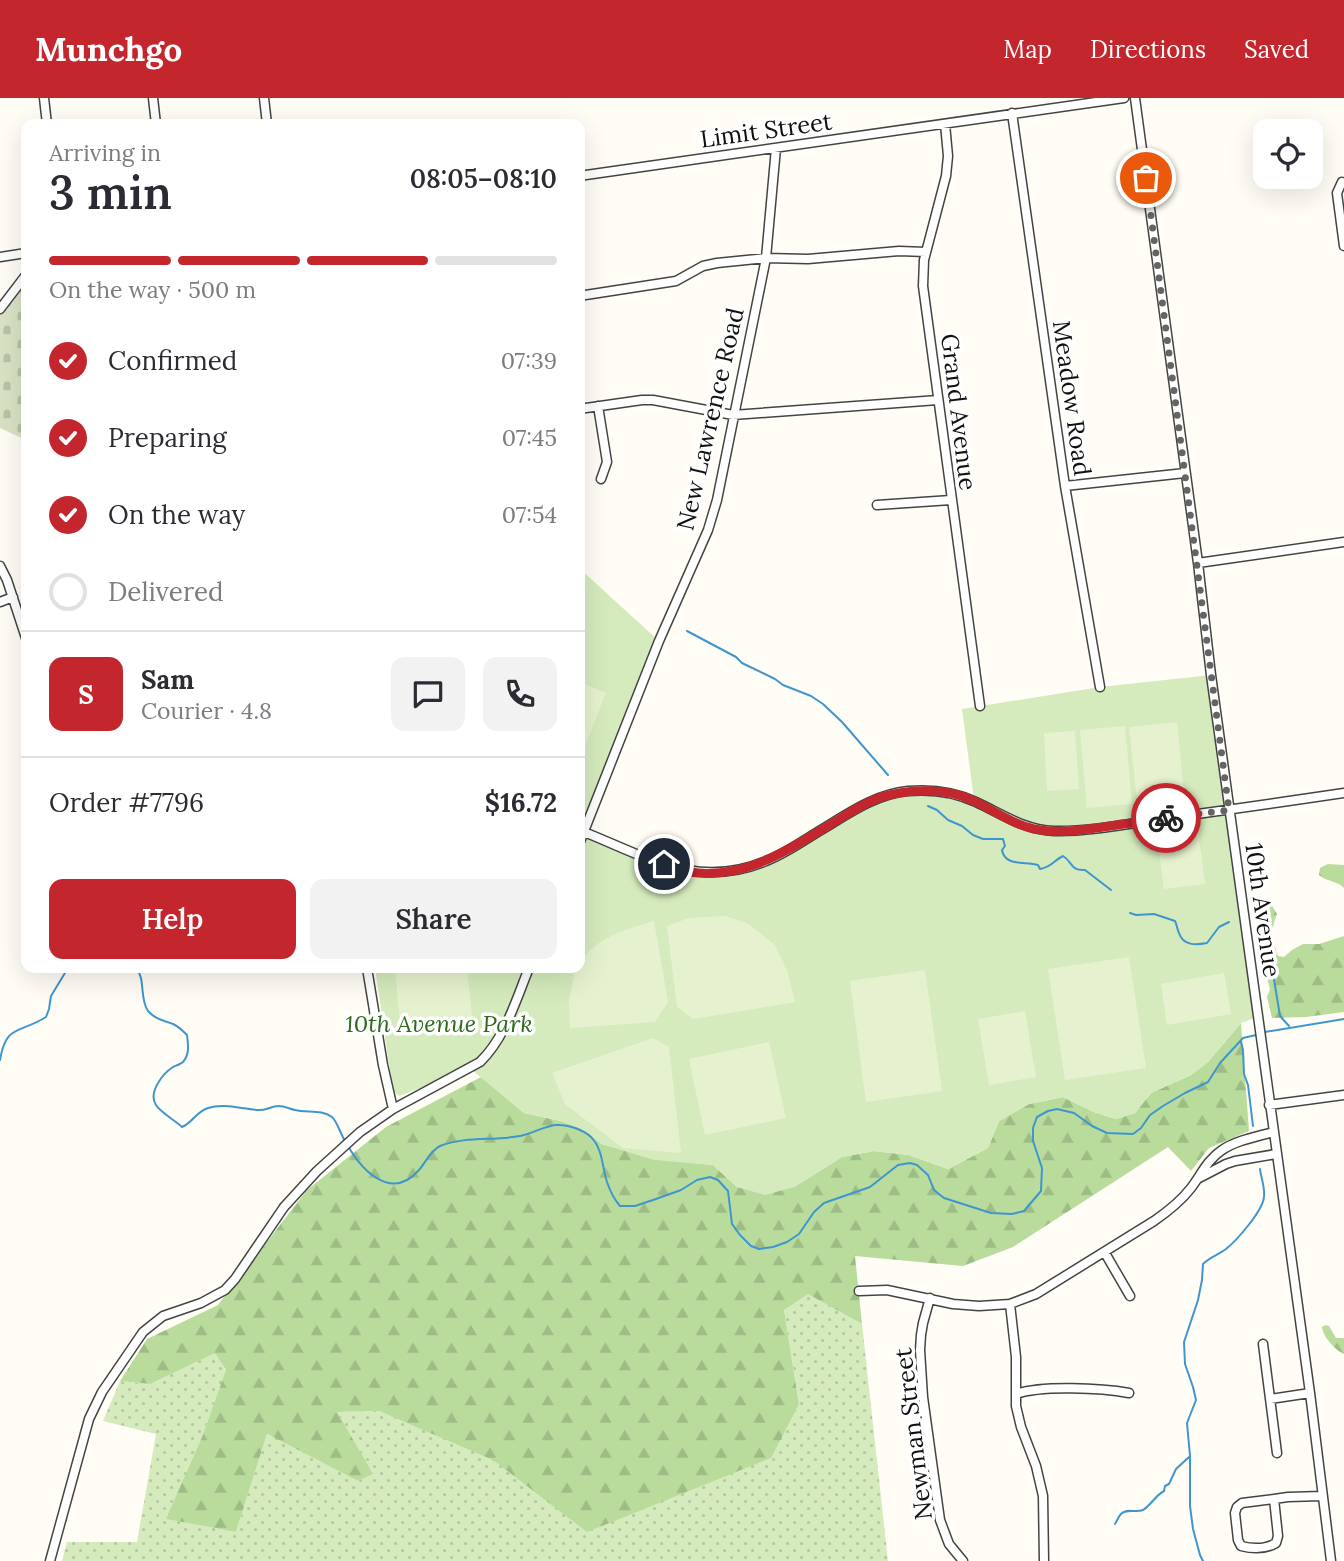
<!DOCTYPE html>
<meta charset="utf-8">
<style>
:root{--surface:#fff;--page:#f2f2f3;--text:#2b2b33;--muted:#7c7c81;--line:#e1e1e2;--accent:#c4262e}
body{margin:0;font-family:Lora,serif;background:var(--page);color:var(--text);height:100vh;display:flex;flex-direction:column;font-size:26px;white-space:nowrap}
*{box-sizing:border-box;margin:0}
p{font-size:23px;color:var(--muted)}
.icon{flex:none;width:38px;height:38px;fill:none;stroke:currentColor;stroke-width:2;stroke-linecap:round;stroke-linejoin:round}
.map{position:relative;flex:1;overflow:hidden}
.panel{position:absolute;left:21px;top:21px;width:564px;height:854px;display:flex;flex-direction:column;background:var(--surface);border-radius:14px;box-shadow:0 7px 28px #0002}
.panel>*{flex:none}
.tools{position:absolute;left:1253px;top:21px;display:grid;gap:14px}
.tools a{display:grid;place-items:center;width:70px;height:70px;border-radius:14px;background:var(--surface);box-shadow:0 7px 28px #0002;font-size:35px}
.pin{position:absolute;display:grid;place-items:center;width:60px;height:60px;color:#fff;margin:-30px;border:4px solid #fff;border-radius:50%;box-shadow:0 2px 7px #0007}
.courier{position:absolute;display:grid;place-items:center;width:70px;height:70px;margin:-35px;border:5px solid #c4262e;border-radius:50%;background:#fff;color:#222;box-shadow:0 2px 9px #0007}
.overview em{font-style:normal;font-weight:600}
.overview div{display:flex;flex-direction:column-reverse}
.overview{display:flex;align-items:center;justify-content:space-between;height:119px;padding:0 28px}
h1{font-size:46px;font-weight:600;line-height:52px}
.bar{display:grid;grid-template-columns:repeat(4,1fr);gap:10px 7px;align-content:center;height:84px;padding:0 28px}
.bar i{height:9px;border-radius:5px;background:var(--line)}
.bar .on{background:var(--accent)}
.bar p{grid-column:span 4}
.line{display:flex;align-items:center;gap:18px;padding:0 28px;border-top:2px solid var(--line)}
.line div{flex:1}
.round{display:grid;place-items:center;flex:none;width:74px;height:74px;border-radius:14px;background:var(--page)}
ol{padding:0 28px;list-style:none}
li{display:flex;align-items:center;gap:21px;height:77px}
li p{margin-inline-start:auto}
li .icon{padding:7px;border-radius:50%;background:var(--accent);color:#fff;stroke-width:4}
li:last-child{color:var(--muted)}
li i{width:38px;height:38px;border:4px solid var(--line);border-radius:50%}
.primary-button{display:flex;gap:14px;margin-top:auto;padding:14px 28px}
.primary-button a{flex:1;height:80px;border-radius:14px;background:var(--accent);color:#fff;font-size:28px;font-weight:600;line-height:80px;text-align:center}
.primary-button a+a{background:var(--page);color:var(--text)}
header{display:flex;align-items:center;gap:42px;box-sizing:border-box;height:98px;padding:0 35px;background:var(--accent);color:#fff}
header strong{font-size:33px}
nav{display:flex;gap:38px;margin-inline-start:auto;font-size:24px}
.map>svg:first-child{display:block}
.grass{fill:url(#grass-dots)}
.forest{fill:url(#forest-firs)}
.cemetery{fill:url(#cemetery-stones)}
.park{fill:#d5ebbd}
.pitch{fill:#e6f2cf}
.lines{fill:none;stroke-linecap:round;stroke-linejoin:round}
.stream{stroke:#3f96cf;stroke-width:2}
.minor-casing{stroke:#444;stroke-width:11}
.minor{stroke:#fff;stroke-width:8}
.done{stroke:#646461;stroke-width:7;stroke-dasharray:0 12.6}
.route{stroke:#c4262e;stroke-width:9}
.labels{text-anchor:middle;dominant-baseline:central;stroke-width:7;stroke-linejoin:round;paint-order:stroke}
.street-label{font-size:24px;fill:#111;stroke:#fff}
.park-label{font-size:24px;font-style:italic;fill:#2f6b1f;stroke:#fff}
</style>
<header>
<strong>Munchgo</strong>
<nav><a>Map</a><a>Directions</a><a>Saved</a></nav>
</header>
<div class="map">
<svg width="1344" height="1463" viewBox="0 0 1344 1463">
<defs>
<pattern id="grass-dots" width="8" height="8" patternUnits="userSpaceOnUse" patternTransform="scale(1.75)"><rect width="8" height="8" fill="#d5ebbd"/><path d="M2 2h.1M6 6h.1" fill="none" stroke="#b6c8a1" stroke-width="1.8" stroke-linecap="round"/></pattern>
<pattern id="forest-firs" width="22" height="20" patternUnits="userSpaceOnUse" patternTransform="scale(1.75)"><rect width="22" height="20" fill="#b9dc9c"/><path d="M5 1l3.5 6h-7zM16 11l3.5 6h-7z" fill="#9ebc85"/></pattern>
<pattern id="cemetery-stones" width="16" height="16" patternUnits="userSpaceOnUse" patternTransform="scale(1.75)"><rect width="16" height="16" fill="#d9e3c4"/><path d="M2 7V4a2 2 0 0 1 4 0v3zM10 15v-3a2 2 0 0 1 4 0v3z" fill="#b9c2a7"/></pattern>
</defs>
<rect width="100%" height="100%" fill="#fffdf5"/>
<path class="grass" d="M807,1195L862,1226L888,1463H62L67,1444H137L156,1336L103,1323L120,1283L150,1286L216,1254L226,1273L202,1339L167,1421L236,1434L267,1336L358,1383L372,1376L336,1314L379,1313L488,1358L799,1306L784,1212Z"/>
<path class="forest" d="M1328,766L1344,767V790C1338,783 1327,784 1319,777L1320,770Z
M1265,806H1271L1277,816C1270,833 1272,841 1278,858L1284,859L1292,852L1303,846H1319L1344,838V914L1306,919L1272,920L1267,899L1270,891L1261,858L1255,813L1258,809Z
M1241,925L1249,1033L1209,1050L1191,1073L1168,1049L1013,1149L963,1168L855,1158L862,1226L808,1196L784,1212L799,1306L771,1360L587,1434L493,1362L379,1313L337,1314L373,1376L358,1383L267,1336L236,1434L166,1421L202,1339L226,1272L215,1255L150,1286L120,1283L147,1241L218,1207L307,1092L386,1029L481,979L524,1015L561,1023L580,1030L602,1046L654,1061L713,1067L737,1089H794L842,1059L874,1053L909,1057L948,1071L988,1050L999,1023L1029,1006L1063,999L1094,1014L1116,1021L1135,1015L1151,995L1191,977L1208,964Z
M1326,1227L1329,1228L1336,1240H1344V1256C1335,1252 1323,1239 1322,1229Z"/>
<path class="cemetery" d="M26,177V342L0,330V211Z"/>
<path class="park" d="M579,470L659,543L584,734L689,773L750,769L883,698L927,692L974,702L962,611L1100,589L1211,577L1258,919L1241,925L1208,964L1191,977L1151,995L1135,1015L1116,1021L1094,1014L1063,999L1029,1006L999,1023L988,1050L948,1071L909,1057L874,1053L842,1059L794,1089L765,1097L737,1089L713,1067L654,1062L602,1046L580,1030L561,1023L524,1015L471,971L399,998L394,994L389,966L375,870H579Z"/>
<path class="pitch" d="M579,584L606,595L579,663Z
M1177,624L1184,698L1137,703L1129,629Z
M1125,628L1132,706L1087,710L1080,632Z
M1075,633L1079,691L1047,693L1044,635Z
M1198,733L1205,786L1164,791L1157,738Z
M725,818L747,825L775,847L788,875L795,904L693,921L677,909L667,828L689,820Z
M654,823L668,904L655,924L570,930L569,903L575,873L579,870C588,841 628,831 654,823Z
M1129,859L1146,970L1065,982L1048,871Z
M395,870H467L473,929L401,936Z
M925,872L942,993L866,1004L850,883Z
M1224,875L1231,916L1167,927L1161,886Z
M1025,913L1036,979L989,987L978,921Z
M653,940L669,949L681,1055L623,1050L565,1006L552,975Z
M769,944L786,1020L705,1037L689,961Z"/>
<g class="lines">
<path class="stream" d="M687,533L736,559L742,565L775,581L783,587L811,598L823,606L842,624L888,677
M928,708L937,712L948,722L962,728L973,737L983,741H1003L1005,748L1002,752C1005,769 1025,763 1038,767L1040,771C1052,769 1053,763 1063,758C1073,764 1070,773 1085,772L1111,792
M1130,815L1136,817L1154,816L1175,823C1177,827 1177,831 1179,835C1183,848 1196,847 1207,845L1219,829L1229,824
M1262,820L1267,821L1271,863L1280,918L1289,928
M136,870C146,881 139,900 148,913C156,922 163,922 173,926C178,928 183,933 187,937C188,946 190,956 183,964C181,966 175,968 173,969C162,976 148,995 156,1007C160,1014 176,1023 182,1029C192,1025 197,1013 208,1010C224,1005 241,1011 258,1012C265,1013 271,1008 279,1008C284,1008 290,1011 295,1012C307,1015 322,1011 332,1019C337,1023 341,1037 345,1043
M1265,934L1344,921
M1241,944L1243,952L1244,976L1248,987L1253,1028
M0,962C6,926 19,936 46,919L49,911L51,898L68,870
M348,1048C363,1074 392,1103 419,1072C426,1064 430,1053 440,1048C465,1038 494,1043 520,1038C532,1036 544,1028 556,1027C567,1026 584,1032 591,1039C603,1051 602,1069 607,1084C610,1093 614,1101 620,1108H635L653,1102L681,1092L697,1082L710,1079L718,1082L728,1093L732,1126L740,1137L751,1148L759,1151L773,1149L787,1144L799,1136L814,1114L824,1105L870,1089L898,1067L910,1065L917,1067L928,1077L934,1092L944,1100L991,1115L1012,1116L1024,1113L1041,1093L1042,1070L1033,1043V1030L1037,1019L1048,1013L1057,1011L1074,1015L1092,1028L1107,1035L1133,1036L1141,1030L1150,1017L1163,1008L1185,995L1208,984L1220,965L1243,940L1256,937
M1115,1426C1117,1423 1118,1419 1121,1416C1126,1410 1136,1415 1143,1412C1150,1408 1156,1397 1164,1393L1165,1388L1169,1386L1176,1371L1189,1359
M1203,1463L1200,1457L1193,1431L1190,1408V1358L1187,1325L1196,1302L1193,1289L1185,1266L1184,1244L1198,1202L1202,1182L1203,1166C1210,1159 1218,1157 1226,1151C1236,1143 1264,1112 1264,1098C1265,1089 1261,1080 1260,1071"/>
<g class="minor-casing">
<path id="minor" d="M44,0L47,26
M153,0L156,26
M264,0L267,26
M1135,0L1198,465L1211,577L1310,1295L1331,1463
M1012,15L1065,388L1100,589
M945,26L948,58L946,78L924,162L923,188L980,608
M579,78L1124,0
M1342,84L1337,95L1344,148
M0,159L26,155
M579,198L676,183L703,168L717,165L766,160L808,161L899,153L926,154
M0,211L26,177
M598,308L607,364L601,381
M579,311L642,302H653L733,317L938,302
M1065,388L1185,375
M877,407L951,402
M1198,465L1344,444
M0,468L7,482L26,540
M0,504L13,499
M584,734C647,759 697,792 766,763C787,755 807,740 826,729C852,713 877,696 908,693C931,691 955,694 976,704C1002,716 1024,732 1054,733C1087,734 1127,726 1160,721C1221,713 1283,704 1344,695
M579,746L659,543L708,432L717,402L766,160L776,50
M367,870L383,967L393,1011
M1269,1007L1344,997
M1199,1080L1226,1066L1235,1063L1276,1056
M1105,1155L1130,1198
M859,1193L887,1192L953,1206L979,1208L1010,1206L1036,1196L1154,1123C1167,1114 1181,1103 1191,1090C1201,1077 1207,1062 1222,1052C1237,1042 1256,1039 1273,1034
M930,1200L923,1225L921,1237L920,1252L923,1299L940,1422L949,1446L963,1463
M1010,1206L1016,1259V1308L1021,1329L1036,1368L1043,1398L1044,1463
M1263,1246L1277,1355
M1016,1296C1041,1287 1102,1290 1129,1295
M1270,1301L1310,1295
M1274,1401L1278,1438L1276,1445C1266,1451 1253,1451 1241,1448L1238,1442L1235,1415L1237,1409L1242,1405Z
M1274,1401L1288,1399L1322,1398
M50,1463L89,1321L102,1294L143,1234L163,1218L201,1205L225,1192L235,1181L284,1109L317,1073L360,1034L393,1011L480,964C505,940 516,902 529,870"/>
</g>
<use href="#minor" class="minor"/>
</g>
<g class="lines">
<path class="done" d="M1146,80L1229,712L1166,720"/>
<path class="route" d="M664,766C672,769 681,772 689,774C747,783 794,748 841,720C857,710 875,699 894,696C921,691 951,691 976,704C996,714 1013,726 1034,731C1057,736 1080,732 1103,729C1124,726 1145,723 1166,720"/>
</g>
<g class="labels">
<g class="street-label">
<text transform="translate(766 32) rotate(-8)">Limit Street</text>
<text transform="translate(1072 300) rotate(82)">Meadow Road</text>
<text transform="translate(959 314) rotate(83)">Grand Avenue</text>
<text transform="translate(710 321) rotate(-77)">New Lawrence Road</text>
<text transform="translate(1263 812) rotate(82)">10th Avenue</text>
<text transform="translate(913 1336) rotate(-97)">Newman Street</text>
</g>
<g class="park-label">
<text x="439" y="925">10th Avenue Park</text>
</g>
</g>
</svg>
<div class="tools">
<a><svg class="icon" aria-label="locate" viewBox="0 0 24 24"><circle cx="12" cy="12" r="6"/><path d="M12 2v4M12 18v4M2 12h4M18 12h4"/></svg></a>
</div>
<div class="pin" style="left:1146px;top:80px;background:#ea580c"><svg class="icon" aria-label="bag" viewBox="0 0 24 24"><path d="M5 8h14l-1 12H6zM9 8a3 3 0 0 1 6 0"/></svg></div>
<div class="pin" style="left:664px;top:766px;background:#1f2937"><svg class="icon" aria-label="home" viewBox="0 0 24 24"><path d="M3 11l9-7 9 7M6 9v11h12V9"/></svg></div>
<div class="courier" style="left:1166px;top:720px"><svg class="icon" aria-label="bike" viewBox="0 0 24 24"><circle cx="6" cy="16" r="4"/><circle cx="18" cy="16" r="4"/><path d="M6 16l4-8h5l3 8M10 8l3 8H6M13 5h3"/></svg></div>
<section class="panel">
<div class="overview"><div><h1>3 min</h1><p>Arriving in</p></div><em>08:05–08:10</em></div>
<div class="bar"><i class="on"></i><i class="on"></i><i class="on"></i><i></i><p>On the way · 500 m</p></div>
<ol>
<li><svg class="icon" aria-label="check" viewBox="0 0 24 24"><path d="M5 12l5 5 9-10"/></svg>Confirmed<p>07:39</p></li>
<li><svg class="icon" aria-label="check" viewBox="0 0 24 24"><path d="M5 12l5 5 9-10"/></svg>Preparing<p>07:45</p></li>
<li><svg class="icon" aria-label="check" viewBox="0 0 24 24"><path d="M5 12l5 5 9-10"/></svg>On the way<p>07:54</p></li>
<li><i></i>Delivered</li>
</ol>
<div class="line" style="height:126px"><b class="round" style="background:var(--accent);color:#fff">S</b><div><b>Sam</b><p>Courier · 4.8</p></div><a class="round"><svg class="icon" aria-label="chat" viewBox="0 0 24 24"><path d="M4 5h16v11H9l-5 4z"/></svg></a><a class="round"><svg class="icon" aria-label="phone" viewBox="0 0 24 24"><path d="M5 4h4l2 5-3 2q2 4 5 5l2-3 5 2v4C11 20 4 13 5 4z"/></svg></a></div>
<div class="line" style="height:91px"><div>Order #7796</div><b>$16.72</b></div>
<div class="primary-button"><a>Help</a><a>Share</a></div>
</section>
</div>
